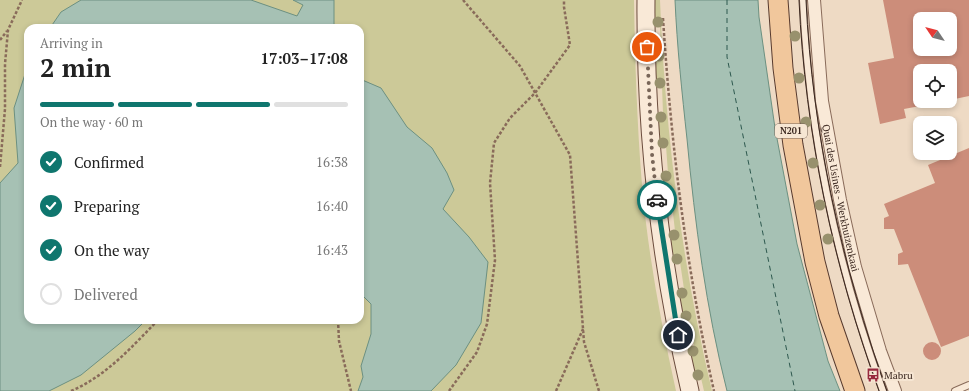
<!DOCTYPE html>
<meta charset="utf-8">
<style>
:root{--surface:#fff;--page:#f6f6f6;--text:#222;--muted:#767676;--line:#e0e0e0;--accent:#0f766e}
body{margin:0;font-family:"PT Serif",serif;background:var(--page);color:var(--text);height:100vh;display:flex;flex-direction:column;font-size:15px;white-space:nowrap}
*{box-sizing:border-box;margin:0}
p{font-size:13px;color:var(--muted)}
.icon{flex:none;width:22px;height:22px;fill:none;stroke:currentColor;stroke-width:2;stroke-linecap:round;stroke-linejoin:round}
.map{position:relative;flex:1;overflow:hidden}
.details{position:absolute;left:24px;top:24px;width:340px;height:300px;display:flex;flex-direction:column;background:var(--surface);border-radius:12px;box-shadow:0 2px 6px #0003}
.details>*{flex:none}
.needle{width:26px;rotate:305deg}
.fabs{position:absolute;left:913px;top:12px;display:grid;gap:8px}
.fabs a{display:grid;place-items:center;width:44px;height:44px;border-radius:8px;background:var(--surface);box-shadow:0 2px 6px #0003;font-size:20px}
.pin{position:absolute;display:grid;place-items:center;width:34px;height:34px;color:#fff;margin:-17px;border:2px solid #fff;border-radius:50%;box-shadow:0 1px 4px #0007}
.courier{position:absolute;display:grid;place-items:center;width:40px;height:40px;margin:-20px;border:3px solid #0f766e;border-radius:50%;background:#fff;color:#222;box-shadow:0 1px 5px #0007}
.head em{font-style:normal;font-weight:800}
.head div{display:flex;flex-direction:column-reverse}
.head{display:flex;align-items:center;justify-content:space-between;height:68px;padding:0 16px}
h1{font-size:26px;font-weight:800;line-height:30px}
.bar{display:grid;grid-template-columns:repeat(4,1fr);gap:6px 4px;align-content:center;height:48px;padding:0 16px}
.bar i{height:5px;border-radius:3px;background:var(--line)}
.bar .selected{background:var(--accent)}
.bar p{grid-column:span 4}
ol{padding:0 16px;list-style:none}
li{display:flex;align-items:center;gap:12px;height:44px}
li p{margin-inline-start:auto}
li .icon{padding:4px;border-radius:50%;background:var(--accent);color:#fff;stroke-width:4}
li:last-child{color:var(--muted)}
li i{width:22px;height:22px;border:2px solid var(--line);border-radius:50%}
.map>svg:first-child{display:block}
.green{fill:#ccc998;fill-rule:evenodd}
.water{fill:#a6c1b4;stroke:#6c9081}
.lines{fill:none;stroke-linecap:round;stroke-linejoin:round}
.ferry{stroke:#2d584e;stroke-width:1;stroke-dasharray:5 4;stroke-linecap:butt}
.building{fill:#cc8d7a;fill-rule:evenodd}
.lane-casing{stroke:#896b5a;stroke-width:8}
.street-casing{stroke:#896b5a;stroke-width:14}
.secondary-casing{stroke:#6b4c3d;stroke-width:19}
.primary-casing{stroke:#573a2e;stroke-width:21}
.path{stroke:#896b5a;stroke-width:2.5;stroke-dasharray:3 2;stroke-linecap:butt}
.lane{stroke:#f9e9d7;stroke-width:6}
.street{stroke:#f9e9d7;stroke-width:12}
.secondary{stroke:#f9e9d7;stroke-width:17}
.primary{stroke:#f1c79c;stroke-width:19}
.tram{stroke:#39261e;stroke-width:1}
.tree{fill:#98916d}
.done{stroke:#786558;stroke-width:4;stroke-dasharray:0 7.2}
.route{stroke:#0f766e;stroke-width:5}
.labels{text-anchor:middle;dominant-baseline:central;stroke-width:4;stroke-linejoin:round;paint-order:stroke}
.shield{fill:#f6e6d3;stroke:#726054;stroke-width:1}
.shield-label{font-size:9px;font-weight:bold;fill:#39261e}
.street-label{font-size:10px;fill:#39261e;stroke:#f6e6d3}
.poi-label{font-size:10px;fill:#39261e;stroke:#f6e6d3;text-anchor:start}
</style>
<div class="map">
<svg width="969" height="391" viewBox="0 0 969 391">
<rect width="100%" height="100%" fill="#eedac4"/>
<path class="green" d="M0,0H634C635,62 637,123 642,185C648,254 661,323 676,391H0ZM28,28H360V320H28Z
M654,0H660C665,130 682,265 712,391H704L701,378L695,379L688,348L694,346L689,319L683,320L677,290L684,289L680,262L673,263L669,232L675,231L672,204L665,205L662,174L668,173L666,146H660L657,114L663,113L662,86H656L654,53H661L660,26H654Z"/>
<path class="water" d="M81,0H251L297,16L303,5L293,0H334V28H50L61,12Z
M675,0H758L759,17L775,128L797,244L828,361L840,391H727C706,308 695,224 687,139C682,93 677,46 675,0Z
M28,65V320H146L135,331L81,375L49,391H0V183L18,163L14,108Z
M360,79L381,88L407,127L432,148L447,173L454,190L443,209L469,237L488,262L481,323L456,365L431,391H358L363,377L361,366L371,334V304L360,293Z"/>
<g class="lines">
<path class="ferry" d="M727,0V57L795,391"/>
</g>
<path class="building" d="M883,0H969V96L950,100V71H920V101L941,102L904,109L906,118L880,124L868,63L894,58ZM920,19H950V49H920Z
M969,148V336L941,347L908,264L898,265V254L903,252L894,229H884V218L889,216L884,204L935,183L928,165Z
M923 351a9 9 0 1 1 18 0a9 9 0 1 1-18 0Z"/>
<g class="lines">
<g class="lane-casing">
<path id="lane" d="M803,0C809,133 837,266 883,391
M955,391L969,385"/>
</g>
<g class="street-casing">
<g id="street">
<path id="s1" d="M814,0L822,101L840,200L855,267L880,351L895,391"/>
</g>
</g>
<g class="secondary-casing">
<path id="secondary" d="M646,0C645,131 660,263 690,391"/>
</g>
<g class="primary-casing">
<path id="primary" d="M778,0L783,68L793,145L815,262L829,316L855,391"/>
</g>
<path class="path" d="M463,0L520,66L570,155L584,342L599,391
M663,18C671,144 686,268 714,391
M0,40L7,31
M0,167L5,109V64L8,30L22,0
M338,320L339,341L351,391
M71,391C106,376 132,347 158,320
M449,391L477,352L487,324L495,260L490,183L494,143L510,118L535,93L570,45L564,7V0
M556,391L583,329"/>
<use href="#lane" class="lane"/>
<use href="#street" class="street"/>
<use href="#secondary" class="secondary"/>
<use href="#primary" class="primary"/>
<path class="tram" d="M799,0C805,133 833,266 879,391
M806,0C812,132 842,267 887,391"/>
</g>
<g class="tree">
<circle cx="658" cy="22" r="5.5"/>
<circle cx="795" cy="36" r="5.5"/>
<circle cx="659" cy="56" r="5.5"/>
<circle cx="799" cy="78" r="5.5"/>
<circle cx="660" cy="83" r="5.5"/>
<circle cx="661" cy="117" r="5.5"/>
<circle cx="806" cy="122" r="5.5"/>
<circle cx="663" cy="143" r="5.5"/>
<circle cx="813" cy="163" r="5.5"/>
<circle cx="666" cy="176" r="5.5"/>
<circle cx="669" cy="202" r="5.5"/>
<circle cx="820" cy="205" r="5.5"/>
<circle cx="674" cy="235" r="5.5"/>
<circle cx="828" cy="239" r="5.5"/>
<circle cx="677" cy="259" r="5.5"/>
<circle cx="682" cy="293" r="5.5"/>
<circle cx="686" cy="316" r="5.5"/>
<circle cx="693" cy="351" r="5.5"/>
<circle cx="698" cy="375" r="5.5"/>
</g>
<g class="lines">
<path class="done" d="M647,47L652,154L657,200"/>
<path class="route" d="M657,200L678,335"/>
</g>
<defs>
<g id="bus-bare" transform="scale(1.08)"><path d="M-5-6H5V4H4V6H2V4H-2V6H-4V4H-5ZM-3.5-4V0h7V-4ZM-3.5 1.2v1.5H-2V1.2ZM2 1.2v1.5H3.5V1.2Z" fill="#982a3e" stroke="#f6e6d3" stroke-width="2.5" paint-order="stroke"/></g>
</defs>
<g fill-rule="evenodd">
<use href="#bus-bare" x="873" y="375"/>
</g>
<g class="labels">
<rect class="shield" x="775" y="124" width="32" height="14" rx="3"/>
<g class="shield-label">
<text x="791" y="131">N201</text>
</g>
<g class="street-label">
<text stroke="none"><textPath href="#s1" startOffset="200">Quai des Usines - Werkhuizenkaai</textPath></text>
</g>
<g class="poi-label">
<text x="884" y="375">Mabru</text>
</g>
</g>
</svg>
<div class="fabs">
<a><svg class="needle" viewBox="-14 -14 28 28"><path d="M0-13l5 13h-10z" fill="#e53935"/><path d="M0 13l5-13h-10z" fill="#767676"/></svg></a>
<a><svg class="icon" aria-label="locate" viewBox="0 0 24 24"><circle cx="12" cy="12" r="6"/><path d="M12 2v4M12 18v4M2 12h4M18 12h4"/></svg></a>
<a><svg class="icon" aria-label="layers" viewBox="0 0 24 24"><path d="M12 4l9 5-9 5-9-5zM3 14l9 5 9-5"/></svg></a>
</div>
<div class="pin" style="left:647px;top:47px;background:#ea580c"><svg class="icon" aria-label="bag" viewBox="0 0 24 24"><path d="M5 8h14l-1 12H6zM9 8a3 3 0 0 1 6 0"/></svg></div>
<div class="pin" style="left:678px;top:335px;background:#1f2937"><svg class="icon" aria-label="home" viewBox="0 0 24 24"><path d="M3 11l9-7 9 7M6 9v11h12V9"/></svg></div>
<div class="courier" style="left:657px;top:200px"><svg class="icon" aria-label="car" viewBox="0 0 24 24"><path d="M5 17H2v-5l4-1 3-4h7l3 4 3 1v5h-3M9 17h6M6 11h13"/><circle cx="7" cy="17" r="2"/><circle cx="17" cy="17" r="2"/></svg></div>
<section class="details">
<div class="head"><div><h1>2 min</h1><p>Arriving in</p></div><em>17:03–17:08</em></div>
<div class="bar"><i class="selected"></i><i class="selected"></i><i class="selected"></i><i></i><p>On the way · 60 m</p></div>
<ol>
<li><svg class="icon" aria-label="check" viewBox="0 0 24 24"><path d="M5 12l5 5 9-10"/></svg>Confirmed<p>16:38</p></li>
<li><svg class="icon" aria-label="check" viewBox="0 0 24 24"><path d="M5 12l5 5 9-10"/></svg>Preparing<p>16:40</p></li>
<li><svg class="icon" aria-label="check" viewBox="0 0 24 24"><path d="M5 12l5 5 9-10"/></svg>On the way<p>16:43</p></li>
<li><i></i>Delivered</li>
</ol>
</section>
</div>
